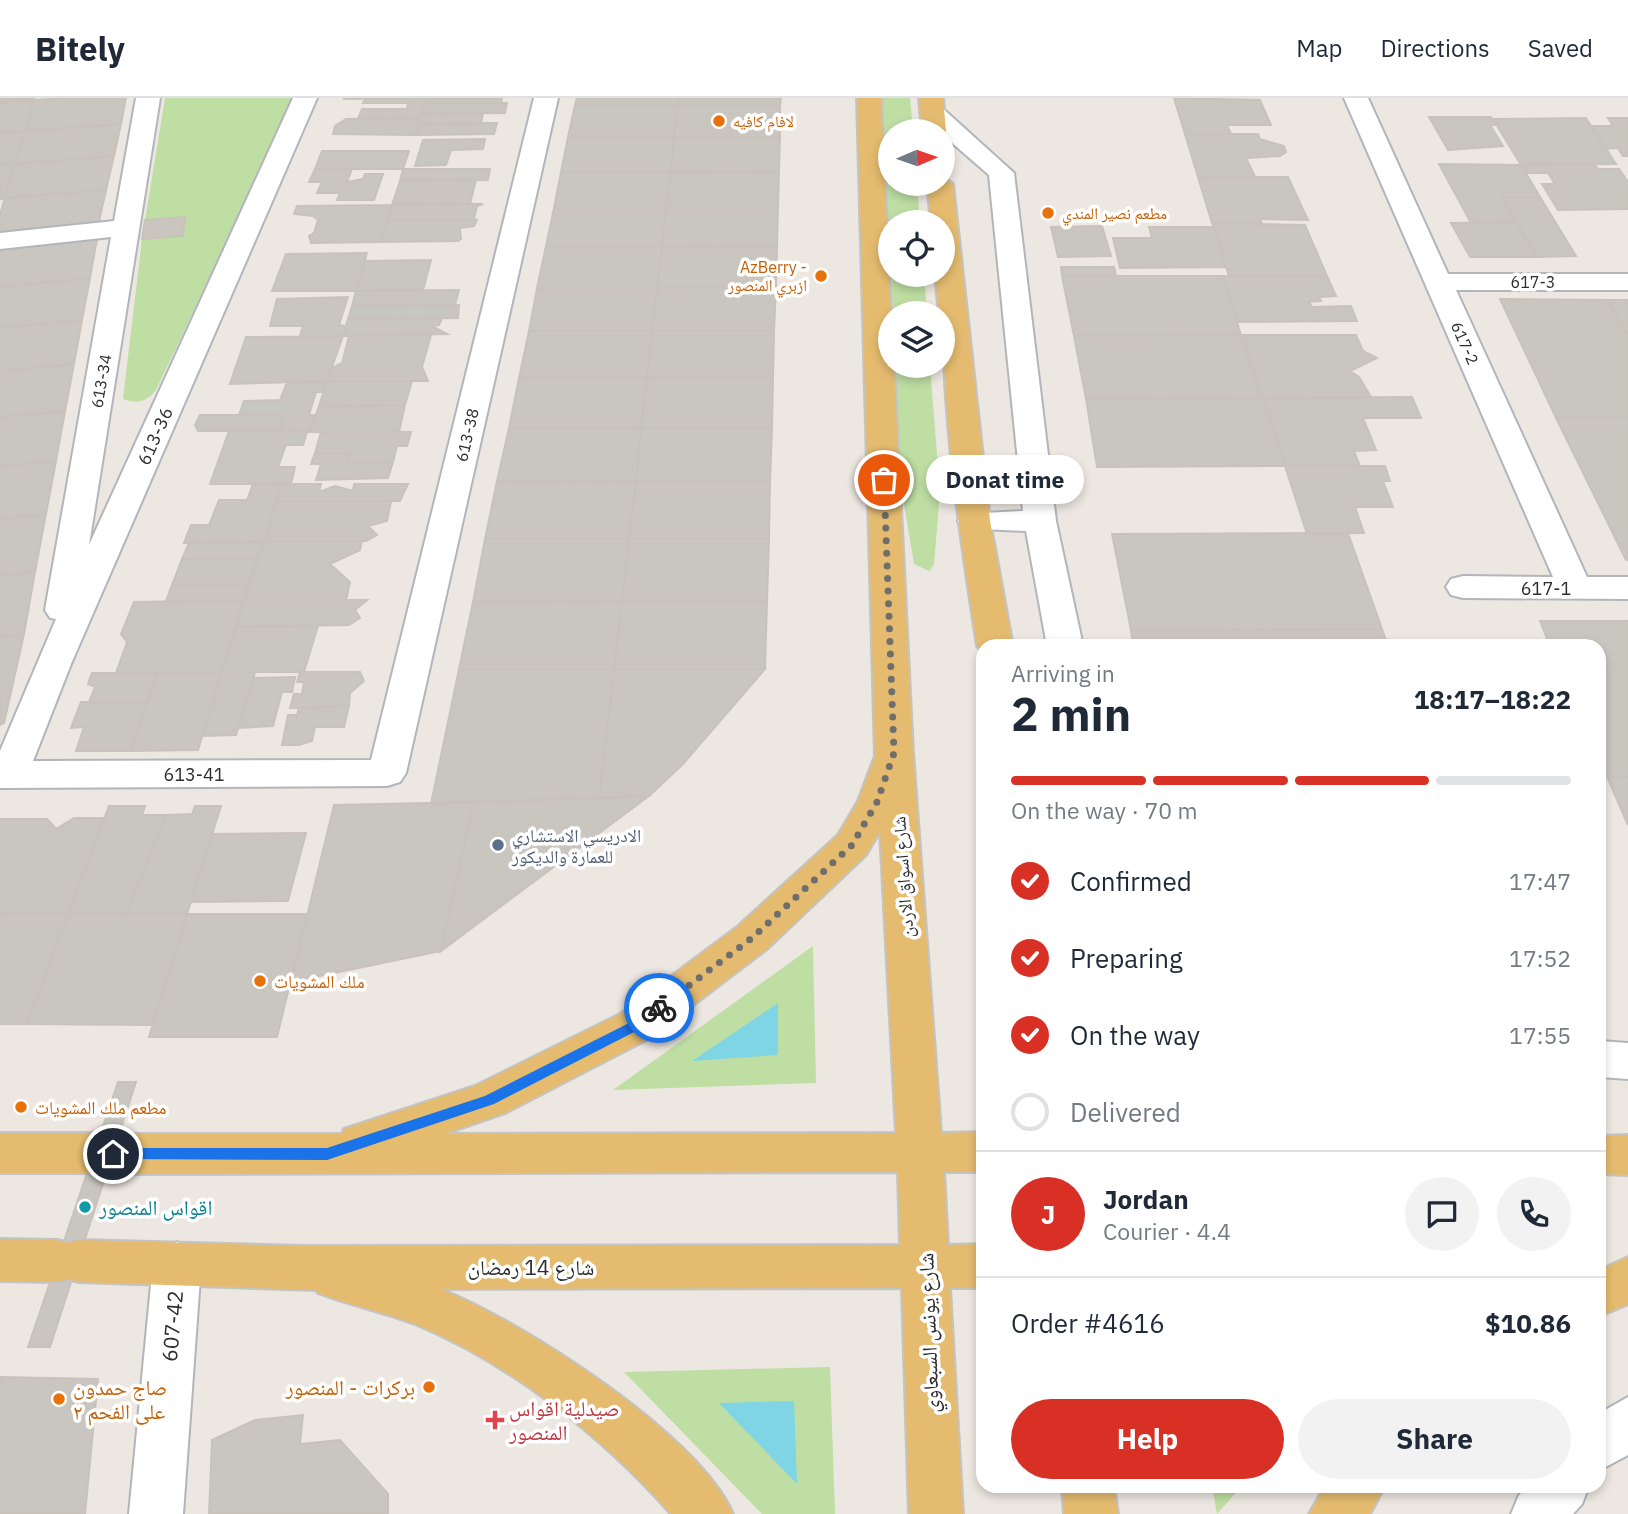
<!DOCTYPE html>
<meta charset="utf-8">
<style>
:root{--surface:#fff;--page:#f2f2f3;--text:#1f2937;--muted:#747a83;--line:#e0e1e3;--accent:#d93025}
body{margin:0;font-family:"IBM Plex Sans","Noto Naskh Arabic",sans-serif;background:var(--page);color:var(--text);height:100vh;display:flex;flex-direction:column;font-size:26px;white-space:nowrap}
*{box-sizing:border-box;margin:0}
p{font-size:23px;color:var(--muted)}
.icon{flex:none;width:38px;height:38px;fill:none;stroke:currentColor;stroke-width:2;stroke-linecap:round;stroke-linejoin:round}
.map{position:relative;flex:1;overflow:hidden}
.drawer{position:absolute;left:976px;top:541px;width:630px;height:854px;display:flex;flex-direction:column;background:var(--surface);border-radius:21px;box-shadow:0 4px 10px #0003}
.drawer>*{flex:none}
.needle{width:46px;rotate:88deg}
.fabs{position:absolute;left:878px;top:21px;display:grid;gap:14px}
.fabs a{display:grid;place-items:center;width:77px;height:77px;border-radius:50%;background:var(--surface);box-shadow:0 4px 10px #0003;font-size:35px}
.pin{position:absolute;display:grid;place-items:center;width:60px;height:60px;color:#fff;margin:-30px;border:4px solid #fff;border-radius:50%;box-shadow:0 2px 7px #0007}
.courier{position:absolute;display:grid;place-items:center;width:70px;height:70px;margin:-35px;border:5px solid #1a73e8;border-radius:50%;background:#fff;color:#222;box-shadow:0 2px 9px #0007}
.bubble{position:absolute;height:49px;border-radius:24px;background:var(--surface);box-shadow:0 4px 10px #0003;font-size:23px;font-weight:700;line-height:49px;text-align:center}
.overview em{font-style:normal;font-weight:700}
.overview div{display:flex;flex-direction:column-reverse}
.overview{display:flex;align-items:center;justify-content:space-between;height:119px;padding:0 35px}
h1{font-size:46px;font-weight:700;line-height:52px}
.bar{display:grid;grid-template-columns:repeat(4,1fr);gap:10px 7px;align-content:center;height:84px;padding:0 35px}
.bar i{height:9px;border-radius:5px;background:var(--line)}
.bar .current{background:var(--accent)}
.bar p{grid-column:span 4}
.line{display:flex;align-items:center;gap:18px;padding:0 35px;border-top:2px solid var(--line)}
.line div{flex:1}
.round{display:grid;place-items:center;flex:none;width:74px;height:74px;border-radius:37px;background:var(--page)}
ol{padding:0 35px;list-style:none}
li{display:flex;align-items:center;gap:21px;height:77px}
li p{margin-inline-start:auto}
li .icon{padding:7px;border-radius:50%;background:var(--accent);color:#fff;stroke-width:4}
li:last-child{color:var(--muted)}
li i{width:38px;height:38px;border:4px solid var(--line);border-radius:50%}
.cta{display:flex;gap:14px;margin-top:auto;padding:14px 35px}
.cta a{flex:1;height:80px;border-radius:42px;background:var(--accent);color:#fff;font-size:28px;font-weight:700;line-height:80px;text-align:center}
.cta a+a{background:var(--page);color:var(--text)}
header{display:flex;align-items:center;gap:42px;box-sizing:border-box;height:98px;padding:0 35px;background:var(--surface);border-bottom:2px solid var(--line)}
header strong{font-size:33px}
nav{display:flex;gap:38px;margin-inline-start:auto;font-size:24px}
.map>svg:first-child{display:block}
.green{fill:#bedea3}
.water{fill:#7fd5e4}
.building{fill:#c9c5bf;stroke:#c9c2bb;stroke-width:2}
.lines{fill:none;stroke-linecap:round;stroke-linejoin:round}
.minor-casing{stroke:#b2b5bc;stroke-width:4}
.major-casing{stroke:#c4c4c4;stroke-width:4}
.minor{fill:#fff;fill-rule:evenodd}
.major{fill:#e4bb6f;fill-rule:evenodd}
.route{fill:#1a73e8}
.done{stroke:#706e6c;stroke-width:7;stroke-dasharray:0 12.6}
.food-dot{fill:#e8710a;stroke:#fff;stroke-width:2.5}
.service-dot{fill:#5c6f8a;stroke:#fff;stroke-width:2.5}
.culture-dot{fill:#0f9aa8;stroke:#fff;stroke-width:2.5}
.health-dot{fill:#e0444e;stroke:#fff;stroke-width:2.5}
.labels{text-anchor:middle;dominant-baseline:central;stroke-width:7;stroke-linejoin:round;paint-order:stroke}
.far-food-label{font-size:16px;fill:#c56008;stroke:#fff;text-anchor:start}
.far-street-label{font-size:16px;fill:#2d2d2d;stroke:#fff}
.street-label{font-size:18px;fill:#2d2d2d;stroke:#fff}
.service-label{font-size:18px;fill:#4e5e75;stroke:#fff;text-anchor:start}
.food-label{font-size:18px;fill:#c56008;stroke:#fff;text-anchor:start}
.near-culture-label{font-size:21px;fill:#0d838f;stroke:#fff;text-anchor:start}
.near-street-label{font-size:21px;fill:#2d2d2d;stroke:#fff}
.near-food-label{font-size:21px;fill:#c56008;stroke:#fff;text-anchor:start}
.near-health-label{font-size:21px;fill:#be3a42;stroke:#fff;text-anchor:start}
</style>
<header>
<strong>Bitely</strong>
<nav><a>Map</a><a>Directions</a><a>Saved</a></nav>
</header>
<div class="map">
<svg width="1628" height="1416" viewBox="0 0 1628 1416">
<rect width="100%" height="100%" fill="#ede7e1"/>
<path class="green" d="M165,0H295L156,292C147,304 137,306 123,301L142,141L183,138L185,120L145,122Z
M882,0H910L913,33H891V86H917L920,124H891V176Z
M891,177H924L927,215H893Z
M895,268H930L940,394L934,467L929,473L914,466L902,394Z
M813,848L816,985L613,992Z
M830,1269L835,1416H762L624,1274Z
M1212,1388H1242L1217,1416Z"/>
<path class="water" d="M778,905V957L692,963Z
M794,1303L797,1386L719,1305Z"/>
<path class="building" d="M0,0H35L0,5Z
M67,0H126L121,26L25,33L34,2Z
M427,0L420,20L358,21L362,11H407L408,5H363L365,1H343Z
M427,0H502L501,5H425Z
M577,0H679L678,7H575Z
M679,0H781L780,7H678Z
M1174,0L1260,2L1271,27H1227L1231,36H1185Z
M34,2L25,33L0,35V5Z
M425,5H507L505,15L422,16Z
M575,7H678L674,39H568Z
M678,7H780V39H674Z
M422,16H483L481,25L419,26Z
M1429,19H1491L1496,27H1490L1503,48L1448,52Z
M420,20L415,37L333,36L335,28L346,21Z
M1586,20L1616,66L1521,67L1493,21Z
M1608,20H1628V58H1623L1618,50L1606,51L1590,28H1613Z
M481,25H497L494,36L415,37L419,26Z
M121,26L114,58L15,66L25,33Z
M25,33L15,66L0,67V35Z
M1185,36H1258L1260,41L1284,48L1286,54L1280,58L1246,60L1255,79H1198Z
M568,39H674L671,74H561Z
M674,39H780L779,73L671,74Z
M485,41L483,51L451,52L446,67L415,68L423,42Z
M322,53H409L403,71H315Z
M114,58L106,92L5,100L15,66Z
M15,66L5,100L0,101V67Z
M1439,66L1521,67L1540,99H1501L1517,124L1471,125Z
M1594,66L1598,71H1619L1628,84V111L1558,112L1542,86H1555L1548,75H1527L1521,67Z
M315,71H352L347,84L363,81L365,76H383L374,102H337L340,95H317L322,84H309Z
M403,71H490L488,82L400,83Z
M779,73L778,110H666L671,74Z
M561,74H671L666,110H554Z
M1198,79H1288L1308,122L1260,121L1262,126L1212,125Z
M476,82L470,106L392,107L400,83Z
M106,92L98,128L0,136V116L5,100Z
M1501,99H1540L1576,158L1537,159Z
M470,106H483L477,108L474,121L477,122H387L392,107Z
M392,107L380,144L311,145L309,138L314,135L318,122L313,118L294,116L297,108Z
M554,110H666L662,148H546Z
M666,110H778L777,149L662,148Z
M185,119L183,138L142,141L145,122Z
M387,122H477L474,128L460,130L461,141L458,143L380,144Z
M1517,124L1537,159H1470L1451,125Z
M1212,125L1305,127L1327,178H1229Z
M1102,128L1111,158L1058,159L1051,129Z
M1149,129H1214L1226,169L1120,170L1113,140H1152Z
M97,141L90,180L0,189V150Z
M546,148H662L657,190H537Z
M662,148L777,149L776,189L657,190Z
M367,155L356,193H272L286,156Z
M431,162L423,192L356,193L365,163Z
M1061,169H1114L1116,178H1062Z
M1062,178H1222L1241,237L1074,238Z
M1222,178H1327L1336,198L1319,199L1321,203L1309,204L1312,209L1351,208L1357,223L1237,224Z
M90,180L82,222L0,230V189Z
M776,189L774,233H652L657,190Z
M537,190H657L652,233H529Z
M459,192L455,207L352,208L356,193Z
M348,199L339,227L346,228L343,238H300L303,228H270L277,201Z
M1500,201L1607,202L1628,238V320H1556Z
M1607,202H1628V238Z
M459,207L458,220L348,221L352,208Z
M442,220L439,227L432,228L447,236L343,238L348,221Z
M82,222L74,266L0,273V230Z
M529,233H652L647,280H519Z
M652,233H774L773,280H647Z
M431,237L422,269L428,283H327L332,270L342,265L349,238Z
M1241,237H1356L1363,253L1377,260L1350,273L1359,279L1371,299L1262,300Z
M1241,237L1262,300L1086,301L1074,238Z
M343,238L327,283L230,286L246,239Z
M74,266L65,313L0,319V273Z
M519,280H647L641,330H509Z
M647,280H773L772,330H641Z
M327,283H412L405,307L319,308Z
M327,283L323,294H316L309,317H316L310,334L282,332L283,317H239L244,303L280,302L287,284Z
M1412,299L1421,320H1363L1376,352L1354,353L1360,368H1285L1262,300Z
M1262,300L1285,368L1097,369L1086,301Z
M405,307L399,334H310L319,308Z
M65,313L56,363L0,368V319Z
M200,317H283L280,329L284,328L282,332L198,333L195,327Z
M1556,320H1628V462H1626Z
M509,330H641L636,384L497,383Z
M641,330H772L770,384H636Z
M229,333L307,334L303,347H286L278,369H295L291,386H210Z
M321,334H411L407,348H397L393,364H348L350,355H315Z
M315,355H350L348,364H393L388,380L316,382L321,366H311Z
M56,363L46,416L0,421V368Z
M1285,368H1385L1390,383H1383L1393,409H1355L1364,435L1307,436Z
M497,383L636,384L629,441H485Z
M636,384H770L769,441H629Z
M253,386H282L264,443L184,445L191,427H209L219,402H247Z
M282,386H321L319,394L335,388L353,393L354,386H408L400,403H276Z
M276,403H391L387,423L368,428L377,437L366,443H264Z
M46,416L35,474L0,478V421Z
M1348,435L1382,531L1131,532L1112,436Z
M485,441H629L622,503L473,504Z
M629,441H769L767,503H622Z
M264,443L257,461H182L189,445Z
M264,443H362L360,452L330,466L350,484L346,502H244Z
M182,461H257L249,486L172,487Z
M35,474L24,536L0,539V478Z
M249,486L244,502L166,503L172,487Z
M244,502L222,574L116,575L127,544L121,536L134,504Z
M244,502H367L355,512L360,520L349,527L235,529Z
M622,503H767L765,571H614Z
M622,503L614,571H459L473,504Z
M1540,523H1628V679H1607L1600,661V548H1550Z
M318,528L304,574H222L235,529Z
M1382,531L1388,548H1133L1131,532Z
M24,536L4,625L0,627V539Z
M459,571H614L599,700L431,706Z
M614,571H765L683,666L649,698L599,700Z
M222,574L198,652L130,653L157,575Z
M222,574H255L236,637L202,638Z
M300,574H360L364,583L350,595L349,608L290,610L294,596H302L304,584H297Z
M92,575H157L147,604H89L95,589L88,586Z
M295,579L292,594H282L273,628L238,630L253,580Z
M81,604H147L130,653H76L84,629L71,630Z
M349,608L344,629H315L312,643L299,647H282L288,617H297L299,610Z
M1607,679H1628V727Z
M649,698L441,853L474,704Z
M474,704L441,853L291,884L334,707Z
M109,708H145L142,717H166L126,816H68Z
M195,708H221L187,816H126L166,717L192,716Z
M74,720H105L68,816H0V721H47L56,731Z
M306,735L288,803L191,804L213,736Z
M0,816H68L27,926H0Z
M68,816H187L153,927L27,926Z
M187,816H307L277,939H149Z
M118,984H136L50,1249H28Z
M0,1279L98,1281L85,1416H0Z
M303,1317L300,1346L340,1342L388,1396V1416H209L212,1342L255,1322Z"/>
<g class="lines">
<g class="minor-casing">
<path id="minor" d="M136,0H160L89,447L293,0H317L71,566L33,663L371,662L534,0H558L406,675L400,684L387,688L0,690V653L56,521L50,520L45,512L111,139L0,151V135L114,123Z
M1344,0H1368L1448,176H1628V192H1456L1587,479H1628V501L1463,500L1451,497L1446,489L1451,481L1463,478L1553,479Z
M932,7L941,9L1014,75L1056,423L1083,548H1047L1026,433L962,430L958,423L962,416L1023,413L989,77L943,37V33H939L920,14L923,9Z
M1600,943L1628,945V981L1600,979Z
M177,1144L194,1151L201,1166L183,1416H129L153,1166L160,1151Z
M1628,1299V1357L1600,1372V1315Z
M1528,1388H1589L1582,1406L1573,1416H1511L1519,1397Z"/>
</g>
<g class="major-casing">
<path id="major" d="M857,0H881L891,215V268H894L913,655L941,1035L984,1034V1074H944L948,1147L984,1146V1190H950L963,1416H909L902,1190L440,1191C520,1222 700,1337 733,1416H671C602,1338 511,1266 415,1226C383,1214 350,1207 318,1195L316,1192L78,1184L68,1181L57,1184L0,1183V1141L57,1142L68,1145L78,1142L303,1148L900,1147L898,1074L113,1076L102,1071L93,1075H0V1035H93L104,1040L113,1036H342L344,1031L475,988L620,916L737,829L838,737L858,703L875,658ZM880,733L896,1035L444,1036L505,1015L650,940L767,851L866,757Z
M919,0H943L946,33L943,37V33H922Z
M943,79L953,86L990,423L1013,548H984V556L977,548C960,438 943,327 943,215H939L935,177H943V124H931L927,86H943Z
M1628,1037V1077L1600,1076V1038Z
M1628,1159V1206L1600,1218V1172Z
M1062,1388H1114L1118,1416H1064Z
M1325,1388H1385L1370,1416H1309Z"/>
</g>
<use href="#minor" class="minor"/>
<use href="#major" class="major"/>
</g>
<path class="route" d="M659,905L665,910L663,914L640,931L494,1006L327,1062L113,1061L106,1056L113,1050H327L485,998L631,924Z"/>
<g class="lines">
<path class="done" d="M659,910L752,840L852,747L877,704L894,655L884,382"/>
</g>
<g class="food-dot">
<circle cx="719" cy="23" r="7"/>
<circle cx="1048" cy="115" r="7"/>
<circle cx="821" cy="178" r="7"/>
<circle cx="260" cy="883" r="7"/>
<circle cx="21" cy="1009" r="7"/>
<circle cx="429" cy="1289" r="7"/>
<circle cx="59" cy="1301" r="7"/>
</g>
<circle class="service-dot" cx="498" cy="747" r="7"/>
<circle class="culture-dot" cx="85" cy="1109" r="7"/>
<path class="health-dot" d="M491.5 1311.5h7v7h7v7h-7v7h-7v-7h-7v-7h7z"/>
<g class="labels">
<g class="far-food-label">
<text x="733" y="23">لافام كافيه</text>
<text x="1062" y="115">مطعم نصير المندي</text>
<text x="807" y="169" text-anchor="end">AzBerry -<tspan x="807" dy="18">ازبري المنصور</tspan></text>
</g>
<g class="far-street-label">
<text x="1533" y="184">617-3</text>
<text transform="translate(1465 245) rotate(66)">617-2</text>
<text transform="translate(101 283) rotate(-80)">613-34</text>
<text transform="translate(467 337) rotate(-77)">613-38</text>
</g>
<g class="street-label">
<text transform="translate(155 338) rotate(-66)">613-36</text>
<text x="1546" y="490">617-1</text>
<text x="194" y="676">613-41</text>
<text transform="translate(903 779) rotate(-94)">شارع اسواق الاردن</text>
</g>
<g class="service-label">
<text x="512" y="737">الادريسي الاستشاري<tspan x="512" dy="21">للعمارة والديكور</tspan></text>
</g>
<g class="food-label">
<text x="274" y="883">ملك المشويات</text>
<text x="35" y="1009">مطعم ملك المشويات</text>
</g>
<g class="near-culture-label">
<text x="99" y="1109">اقواس المنصور</text>
</g>
<g class="near-street-label">
<text x="531" y="1169">شارع 14 رمضان</text>
<text transform="translate(172 1228) rotate(-85)">607-42</text>
<text transform="translate(928 1235) rotate(-92)">شارع يونس السبعاوي</text>
</g>
<g class="near-food-label">
<text x="73" y="1289">صاج حمدون<tspan x="73" dy="24">على الفحم ٢</tspan></text>
<text x="415" y="1289" text-anchor="end">بركرات - المنصور</text>
</g>
<g class="near-health-label">
<text x="509" y="1310">صيدلية اقواس<tspan x="509" dy="24">المنصور</tspan></text>
</g>
</g>
</svg>
<div class="fabs">
<a><svg class="needle" viewBox="-14 -14 28 28"><path d="M0-13l5 13h-10z" fill="#e53935"/><path d="M0 13l5-13h-10z" fill="#747a83"/></svg></a>
<a><svg class="icon" aria-label="locate" viewBox="0 0 24 24"><circle cx="12" cy="12" r="6"/><path d="M12 2v4M12 18v4M2 12h4M18 12h4"/></svg></a>
<a><svg class="icon" aria-label="layers" viewBox="0 0 24 24"><path d="M12 4l9 5-9 5-9-5zM3 14l9 5 9-5"/></svg></a>
</div>
<div class="pin" style="left:884px;top:382px;background:#ea580c"><svg class="icon" aria-label="bag" viewBox="0 0 24 24"><path d="M5 8h14l-1 12H6zM9 8a3 3 0 0 1 6 0"/></svg></div>
<div class="pin" style="left:113px;top:1056px;background:#1f2937"><svg class="icon" aria-label="home" viewBox="0 0 24 24"><path d="M3 11l9-7 9 7M6 9v11h12V9"/></svg></div>
<div class="courier" style="left:659px;top:910px"><svg class="icon" aria-label="bike" viewBox="0 0 24 24"><circle cx="6" cy="16" r="4"/><circle cx="18" cy="16" r="4"/><path d="M6 16l4-8h5l3 8M10 8l3 8H6M13 5h3"/></svg></div>
<div class="bubble" style="left:926px;top:357px;width:158px">Donat time</div>
<section class="drawer">
<div class="overview"><div><h1>2 min</h1><p>Arriving in</p></div><em>18:17–18:22</em></div>
<div class="bar"><i class="current"></i><i class="current"></i><i class="current"></i><i></i><p>On the way · 70 m</p></div>
<ol>
<li><svg class="icon" aria-label="check" viewBox="0 0 24 24"><path d="M5 12l5 5 9-10"/></svg>Confirmed<p>17:47</p></li>
<li><svg class="icon" aria-label="check" viewBox="0 0 24 24"><path d="M5 12l5 5 9-10"/></svg>Preparing<p>17:52</p></li>
<li><svg class="icon" aria-label="check" viewBox="0 0 24 24"><path d="M5 12l5 5 9-10"/></svg>On the way<p>17:55</p></li>
<li><i></i>Delivered</li>
</ol>
<div class="line" style="height:126px"><b class="round" style="background:var(--accent);color:#fff">J</b><div><b>Jordan</b><p>Courier · 4.4</p></div><a class="round"><svg class="icon" aria-label="chat" viewBox="0 0 24 24"><path d="M4 5h16v11H9l-5 4z"/></svg></a><a class="round"><svg class="icon" aria-label="phone" viewBox="0 0 24 24"><path d="M5 4h4l2 5-3 2q2 4 5 5l2-3 5 2v4C11 20 4 13 5 4z"/></svg></a></div>
<div class="line" style="height:91px"><div>Order #4616</div><b>$10.86</b></div>
<div class="cta"><a>Help</a><a>Share</a></div>
</section>
</div>
